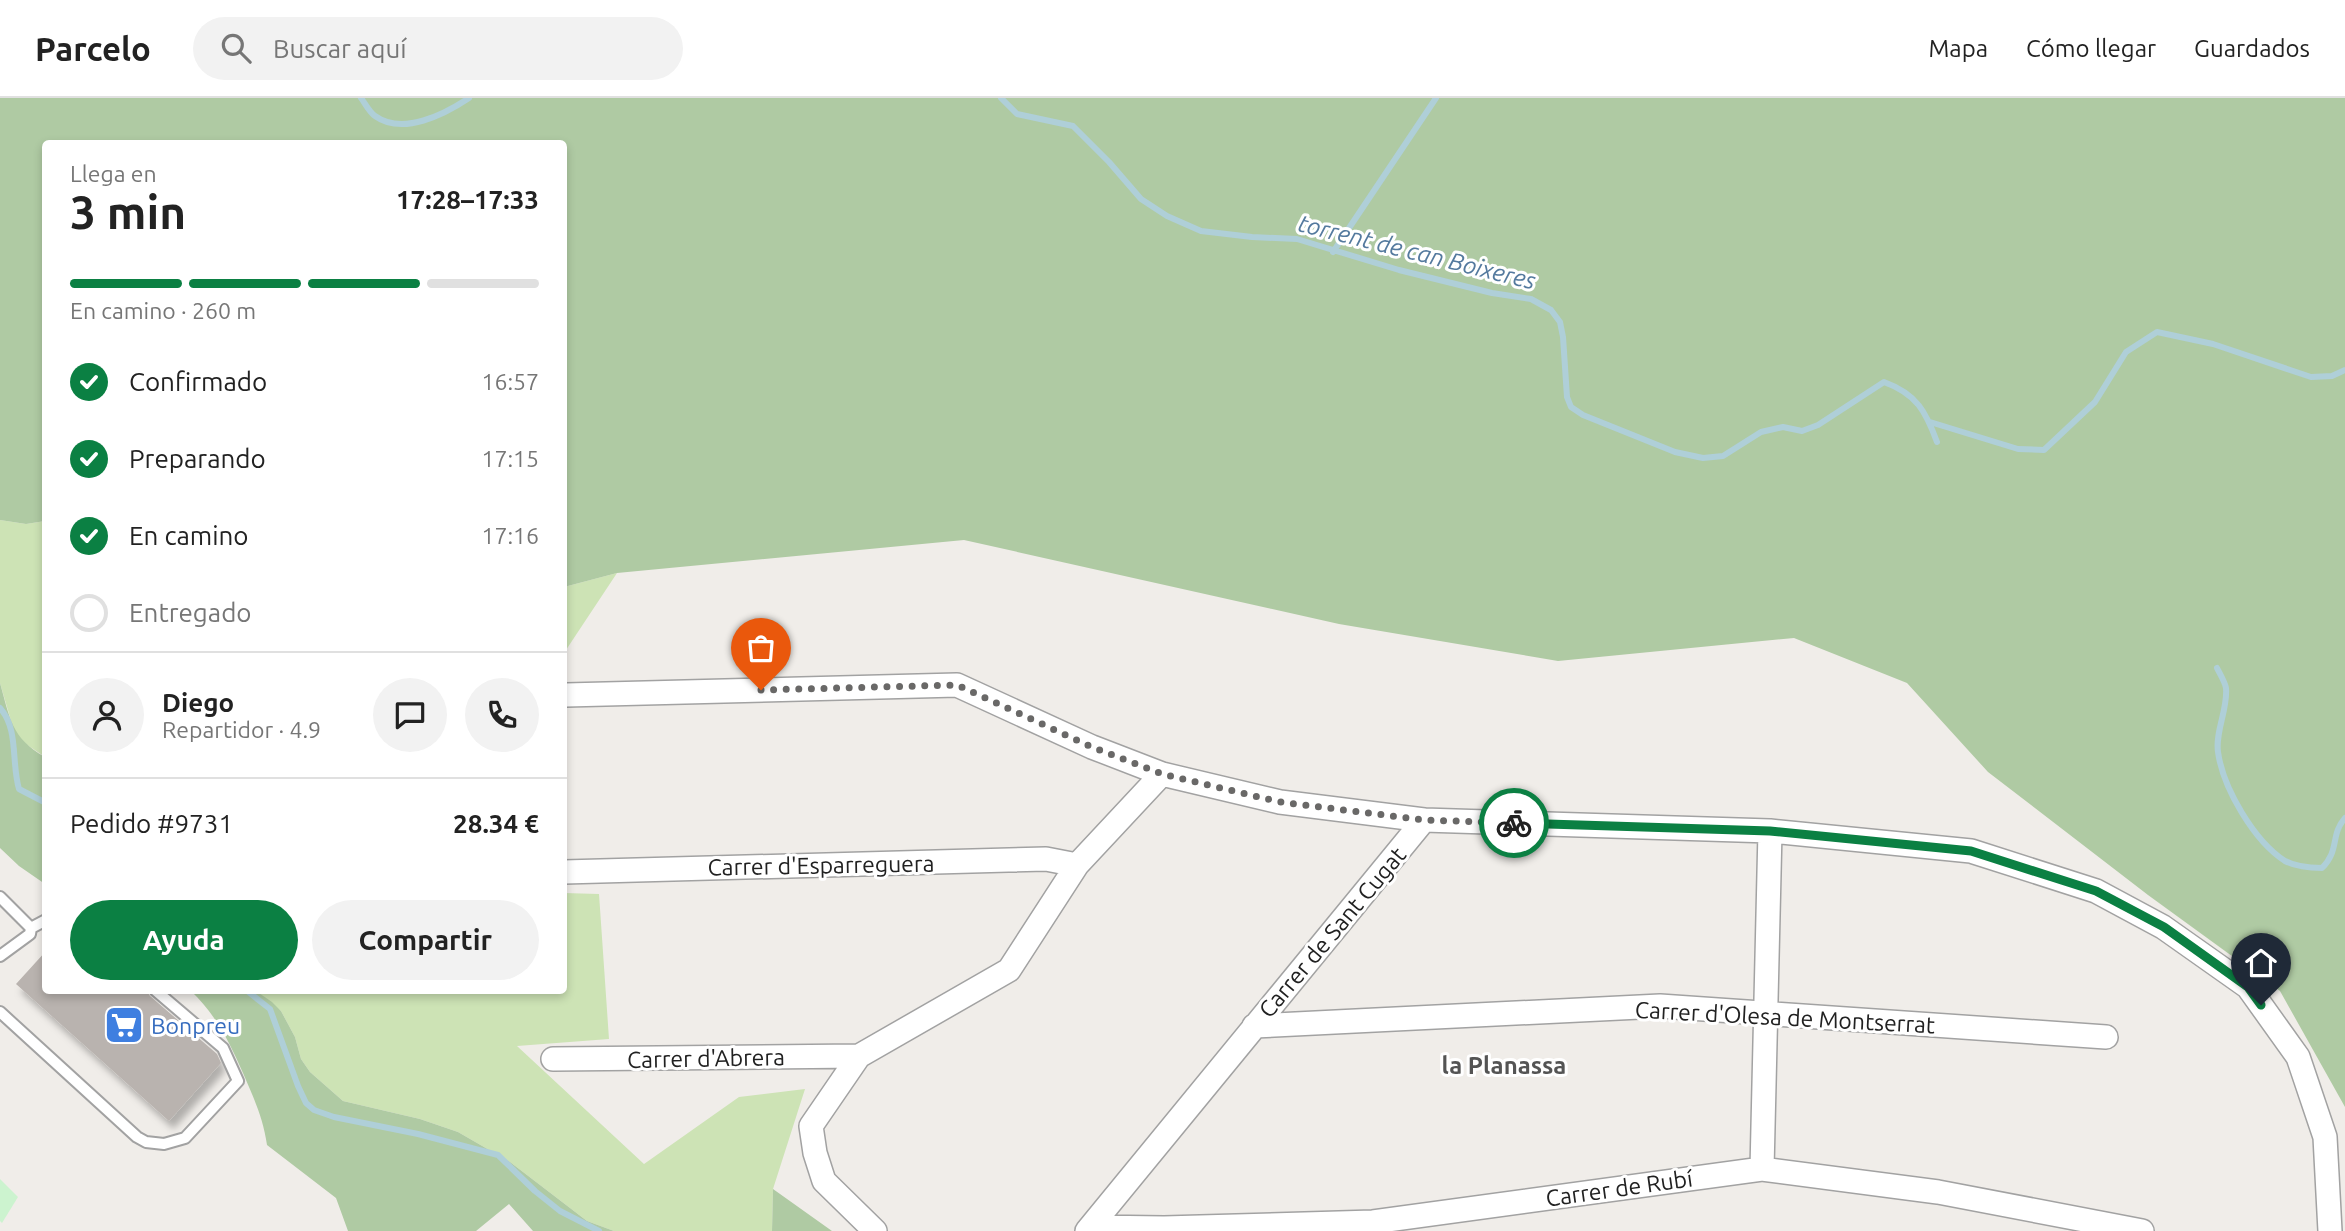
<!DOCTYPE html>
<html lang="es">
<meta charset="utf-8">
<style>
:root{--surface:#fff;--page:#f2f2f2;--text:#222;--muted:#767676;--line:#e0e0e0;--accent:#0b8043}
body{margin:0;font-family:Ubuntu,sans-serif;background:var(--page);color:var(--text);height:100vh;display:flex;flex-direction:column;font-size:26px;white-space:nowrap}
*{box-sizing:border-box;margin:0}
p{font-size:23px;color:var(--muted)}
.icon{flex:none;width:38px;height:38px;fill:none;stroke:currentColor;stroke-width:2;stroke-linecap:round;stroke-linejoin:round}
.map{position:relative;flex:1;overflow:hidden}
.side{position:absolute;left:42px;top:42px;width:525px;height:854px;display:flex;flex-direction:column;background:var(--surface);border-radius:7px;box-shadow:0 4px 10px #0003}
.side>*{flex:none}
.pin{position:absolute;display:grid;place-items:center;width:60px;height:60px;color:#fff;margin:-72px -30px;border-radius:50% 50% 50% 0;rotate:-45deg;box-shadow:0 0 7px #0007}
.pin .icon{rotate:45deg}
.courier{position:absolute;display:grid;place-items:center;width:70px;height:70px;margin:-35px;border:5px solid #0b8043;border-radius:50%;background:#fff;color:#222;box-shadow:0 2px 9px #0007}
.overview em{font-style:normal;font-weight:700}
.overview div{display:flex;flex-direction:column-reverse}
.overview{display:flex;align-items:center;justify-content:space-between;height:119px;padding:0 28px}
h1{font-size:46px;font-weight:700;line-height:52px}
.bar{display:grid;grid-template-columns:repeat(4,1fr);gap:10px 7px;align-content:center;height:84px;padding:0 28px}
.bar i{height:9px;border-radius:5px;background:var(--line)}
.bar .current{background:var(--accent)}
.bar p{grid-column:span 4}
.line{display:flex;align-items:center;gap:18px;padding:0 28px;border-top:2px solid var(--line)}
.line div{flex:1}
.round{display:grid;place-items:center;flex:none;width:74px;height:74px;border-radius:37px;background:var(--page)}
ol{padding:0 28px;list-style:none}
li{display:flex;align-items:center;gap:21px;height:77px}
li p{margin-inline-start:auto}
li .icon{padding:7px;border-radius:50%;background:var(--accent);color:#fff;stroke-width:4}
li:last-child{color:var(--muted)}
li i{width:38px;height:38px;border:4px solid var(--line);border-radius:50%}
.cta{display:flex;gap:14px;margin-top:auto;padding:14px 28px}
.cta a{flex:1;height:80px;border-radius:42px;background:var(--accent);color:#fff;font-size:28px;font-weight:700;line-height:80px;text-align:center}
.cta a+a{background:var(--page);color:var(--text)}
header{display:flex;align-items:center;gap:42px;box-sizing:border-box;height:98px;padding:0 35px;background:var(--surface);border-bottom:2px solid var(--line)}
header strong{font-size:33px}
nav{display:flex;gap:38px;margin-inline-start:auto;font-size:24px}
.search{width:490px;height:63px;background:var(--page);display:flex;align-items:center;gap:18px;box-sizing:border-box;padding:0 24px;border-radius:38px;color:var(--muted);font-size:26px}
.map>svg:first-child{display:block}
.grass{fill:#cde3b5}
.forest{fill:#afcaa3}
.park{fill:#ccf3cf}
.lines{fill:none;stroke-linecap:round;stroke-linejoin:round}
.stream{stroke:#afcfd8;stroke-width:6}
.building{fill:#b9b3af;filter:url(#shadow)}
.service-casing{stroke:#a2a2a2;stroke-width:14}
.minor-casing{stroke:#a2a2a2;stroke-width:26}
.service{stroke:#fff;stroke-width:10}
.minor{stroke:#fff;stroke-width:23}
.done{stroke:#696867;stroke-width:7;stroke-dasharray:0 12.6}
.route{stroke:#0b8043;stroke-width:9}
.labels{text-anchor:middle;dominant-baseline:central;stroke-width:6;stroke-linejoin:round;paint-order:stroke}
.street-label{font-size:23px;fill:#212121;stroke:#fff}
.shop-label{font-size:23px;fill:#366cbe;stroke:#fff;text-anchor:start}
.water-label{font-size:24px;font-style:italic;fill:#547a9e;stroke:#fff}
.neighbourhood-label{font-size:24px;font-weight:bold;fill:#545454;stroke:#fff}
</style>
<header>
<strong>Parcelo</strong>
<div class="search"><svg class="icon" aria-label="search" viewBox="0 0 24 24"><circle cx="10" cy="10" r="6"/><path d="M15 15l6 6"/></svg>Buscar aquí</div>
<nav><a>Mapa</a><a>Cómo llegar</a><a>Guardados</a></nav>
</header>
<div class="map">
<svg width="2345" height="1133" viewBox="0 0 2345 1133">
<defs>
<filter id="shadow"><feDropShadow dx="4.5" dy="8" stdDeviation="3.5" flood-color="#0004"/></filter>
</defs>
<rect width="100%" height="100%" fill="#f0ede9"/>
<path class="grass" d="M0,422L26,426L45,423V659L23,644L14,633L0,585Z
M617,475L564,555V489Z
M564,795L599,796L609,941L517,948L644,1066L739,999L805,991L773,1091L772,1133H614L587,1123L510,1064L458,1034L420,1021L343,1003L310,974L301,961L295,939L281,913L256,893L564,892Z"/>
<path class="forest" d="M0,0H2345V1009L2280,893L2148,797L1988,674L1907,585L1794,540L1558,563L1339,526L964,442L617,475L564,489V46H46L45,423L26,426L0,422Z
M0,585C10,620 11,640 45,659V786L19,768L0,750Z
M256,893L272,904L281,913L295,939L301,961L310,974L343,1003L420,1021L458,1034L510,1064L587,1123L614,1133H533L509,1106L476,1133H348L336,1100L267,1047C263,1019 254,1001 243,975C229,943 216,917 191,893Z
M773,1091L832,1133H772Z"/>
<path class="park" d="M0,1081L18,1099L2,1125L0,1123Z"/>
<g class="lines">
<path class="stream" d="M361,0C365,5 369,14 375,18C403,38 445,16 469,0
M1001,0L1017,16L1073,28L1109,64L1141,101L1167,118L1201,133L1252,139L1297,141L1399,172L1492,195L1531,201L1551,212L1560,224L1563,239L1567,299L1571,309L1583,317L1675,354L1703,360L1723,358L1761,334L1783,329L1802,333L1818,327L1884,284C1917,296 1926,314 1937,344
M1333,154L1436,0
M1930,324L2018,351L2044,352L2095,304L2126,254L2157,234L2213,246L2311,279L2332,278L2345,272
M2217,570C2220,576 2225,584 2226,590C2228,611 2215,634 2218,654C2223,690 2254,743 2285,763C2296,769 2309,770 2322,770C2340,752 2330,737 2345,720
M0,610C19,631 11,664 19,691L46,705
M246,892L270,911L298,988L306,1005L314,1012L334,1019L418,1036L498,1057L535,1093L560,1113L599,1133"/>
</g>
<path class="building" d="M46,853V892H146L150,898L217,956L221,965L169,1023L16,886Z"/>
<g class="lines">
<g class="service-casing">
<path id="service" d="M0,799L31,830L30,836L0,858
M31,830L46,822
M0,914L137,1039L146,1044L164,1046L185,1040L238,983L223,950L155,892"/>
</g>
<g class="minor-casing">
<path id="minor" d="M566,597L957,587L1092,649L1162,676L1280,704L1424,722
M564,774L1046,761L1077,767
M1254,928L1660,908L2106,939
M553,961L859,958
M1762,1071L1770,733
M1092,1129L1164,1130L1373,1124L1762,1071L1938,1094L2142,1133
M875,1133L824,1083L815,1055L811,1028L859,958L1009,872L1077,767L1162,676
M1087,1133L1424,722L1770,733L1971,753L2096,793L2163,829L2248,889L2298,959L2325,1039L2330,1133"/>
</g>
<use href="#service" class="service"/>
<use href="#minor" class="minor"/>
</g>
<g class="lines">
<path class="done" d="M761,592L957,587L1092,649L1162,676L1280,704L1424,722L1514,725"/>
<path class="route" d="M1514,725L1770,733L1971,753L2096,793L2164,829L2248,889L2261,907"/>
</g>
<defs>
<g id="supermarket-square" transform="scale(2.0125)"><rect x="-9" y="-9" width="18" height="18" rx="4" fill="#3f7fe0" stroke="#fff"/><path d="M-6-5.5h2.5l.6 2H6L4.5 2H-2.5L-4.4-4H-6ZM-1.5 3.2a1.3 1.3 0 1 0 .1 0ZM3 3.2a1.3 1.3 0 1 0 .1 0Z" fill="#fff"/></g>
</defs>
<g fill-rule="evenodd">
<use href="#supermarket-square" x="124" y="927"/>
</g>
<g class="labels">
<g class="street-label">
<text transform="translate(821 767) rotate(-1)">Carrer d'Esparreguera</text>
<text transform="translate(1332 834) rotate(-50)">Carrer de Sant Cugat</text>
<text transform="translate(1785 919) rotate(3)">Carrer d'Olesa de Montserrat</text>
<text transform="translate(706 960) rotate(-1)">Carrer d'Abrera</text>
<text transform="translate(1619 1090) rotate(-8)">Carrer de Rubí</text>
</g>
<g class="shop-label">
<text x="151" y="927">Bonpreu</text>
</g>
<g class="water-label">
<text transform="translate(1417 154) rotate(14)">torrent de can Boixeres</text>
</g>
<g class="neighbourhood-label">
<text x="1504" y="967">la Planassa</text>
</g>
</g>
</svg>
<div class="pin" style="left:761px;top:592px;background:#ea580c"><svg class="icon" aria-label="bag" viewBox="0 0 24 24"><path d="M5 8h14l-1 12H6zM9 8a3 3 0 0 1 6 0"/></svg></div>
<div class="pin" style="left:2261px;top:907px;background:#1f2937"><svg class="icon" aria-label="home" viewBox="0 0 24 24"><path d="M3 11l9-7 9 7M6 9v11h12V9"/></svg></div>
<div class="courier" style="left:1514px;top:725px"><svg class="icon" aria-label="bike" viewBox="0 0 24 24"><circle cx="6" cy="16" r="4"/><circle cx="18" cy="16" r="4"/><path d="M6 16l4-8h5l3 8M10 8l3 8H6M13 5h3"/></svg></div>
<section class="side">
<div class="overview"><div><h1>3 min</h1><p>Llega en</p></div><em>17:28–17:33</em></div>
<div class="bar"><i class="current"></i><i class="current"></i><i class="current"></i><i></i><p>En camino · 260 m</p></div>
<ol>
<li><svg class="icon" aria-label="check" viewBox="0 0 24 24"><path d="M5 12l5 5 9-10"/></svg>Confirmado<p>16:57</p></li>
<li><svg class="icon" aria-label="check" viewBox="0 0 24 24"><path d="M5 12l5 5 9-10"/></svg>Preparando<p>17:15</p></li>
<li><svg class="icon" aria-label="check" viewBox="0 0 24 24"><path d="M5 12l5 5 9-10"/></svg>En camino<p>17:16</p></li>
<li><i></i>Entregado</li>
</ol>
<div class="line" style="height:126px"><a class="round"><svg class="icon" aria-label="person" viewBox="0 0 24 24"><circle cx="12" cy="8" r="4"/><path d="M4 21q1-7 8-7t8 7"/></svg></a><div><b>Diego</b><p>Repartidor · 4.9</p></div><a class="round"><svg class="icon" aria-label="chat" viewBox="0 0 24 24"><path d="M4 5h16v11H9l-5 4z"/></svg></a><a class="round"><svg class="icon" aria-label="phone" viewBox="0 0 24 24"><path d="M5 4h4l2 5-3 2q2 4 5 5l2-3 5 2v4C11 20 4 13 5 4z"/></svg></a></div>
<div class="line" style="height:91px"><div>Pedido #9731</div><b>28.34 €</b></div>
<div class="cta"><a>Ayuda</a><a>Compartir</a></div>
</section>
</div>
